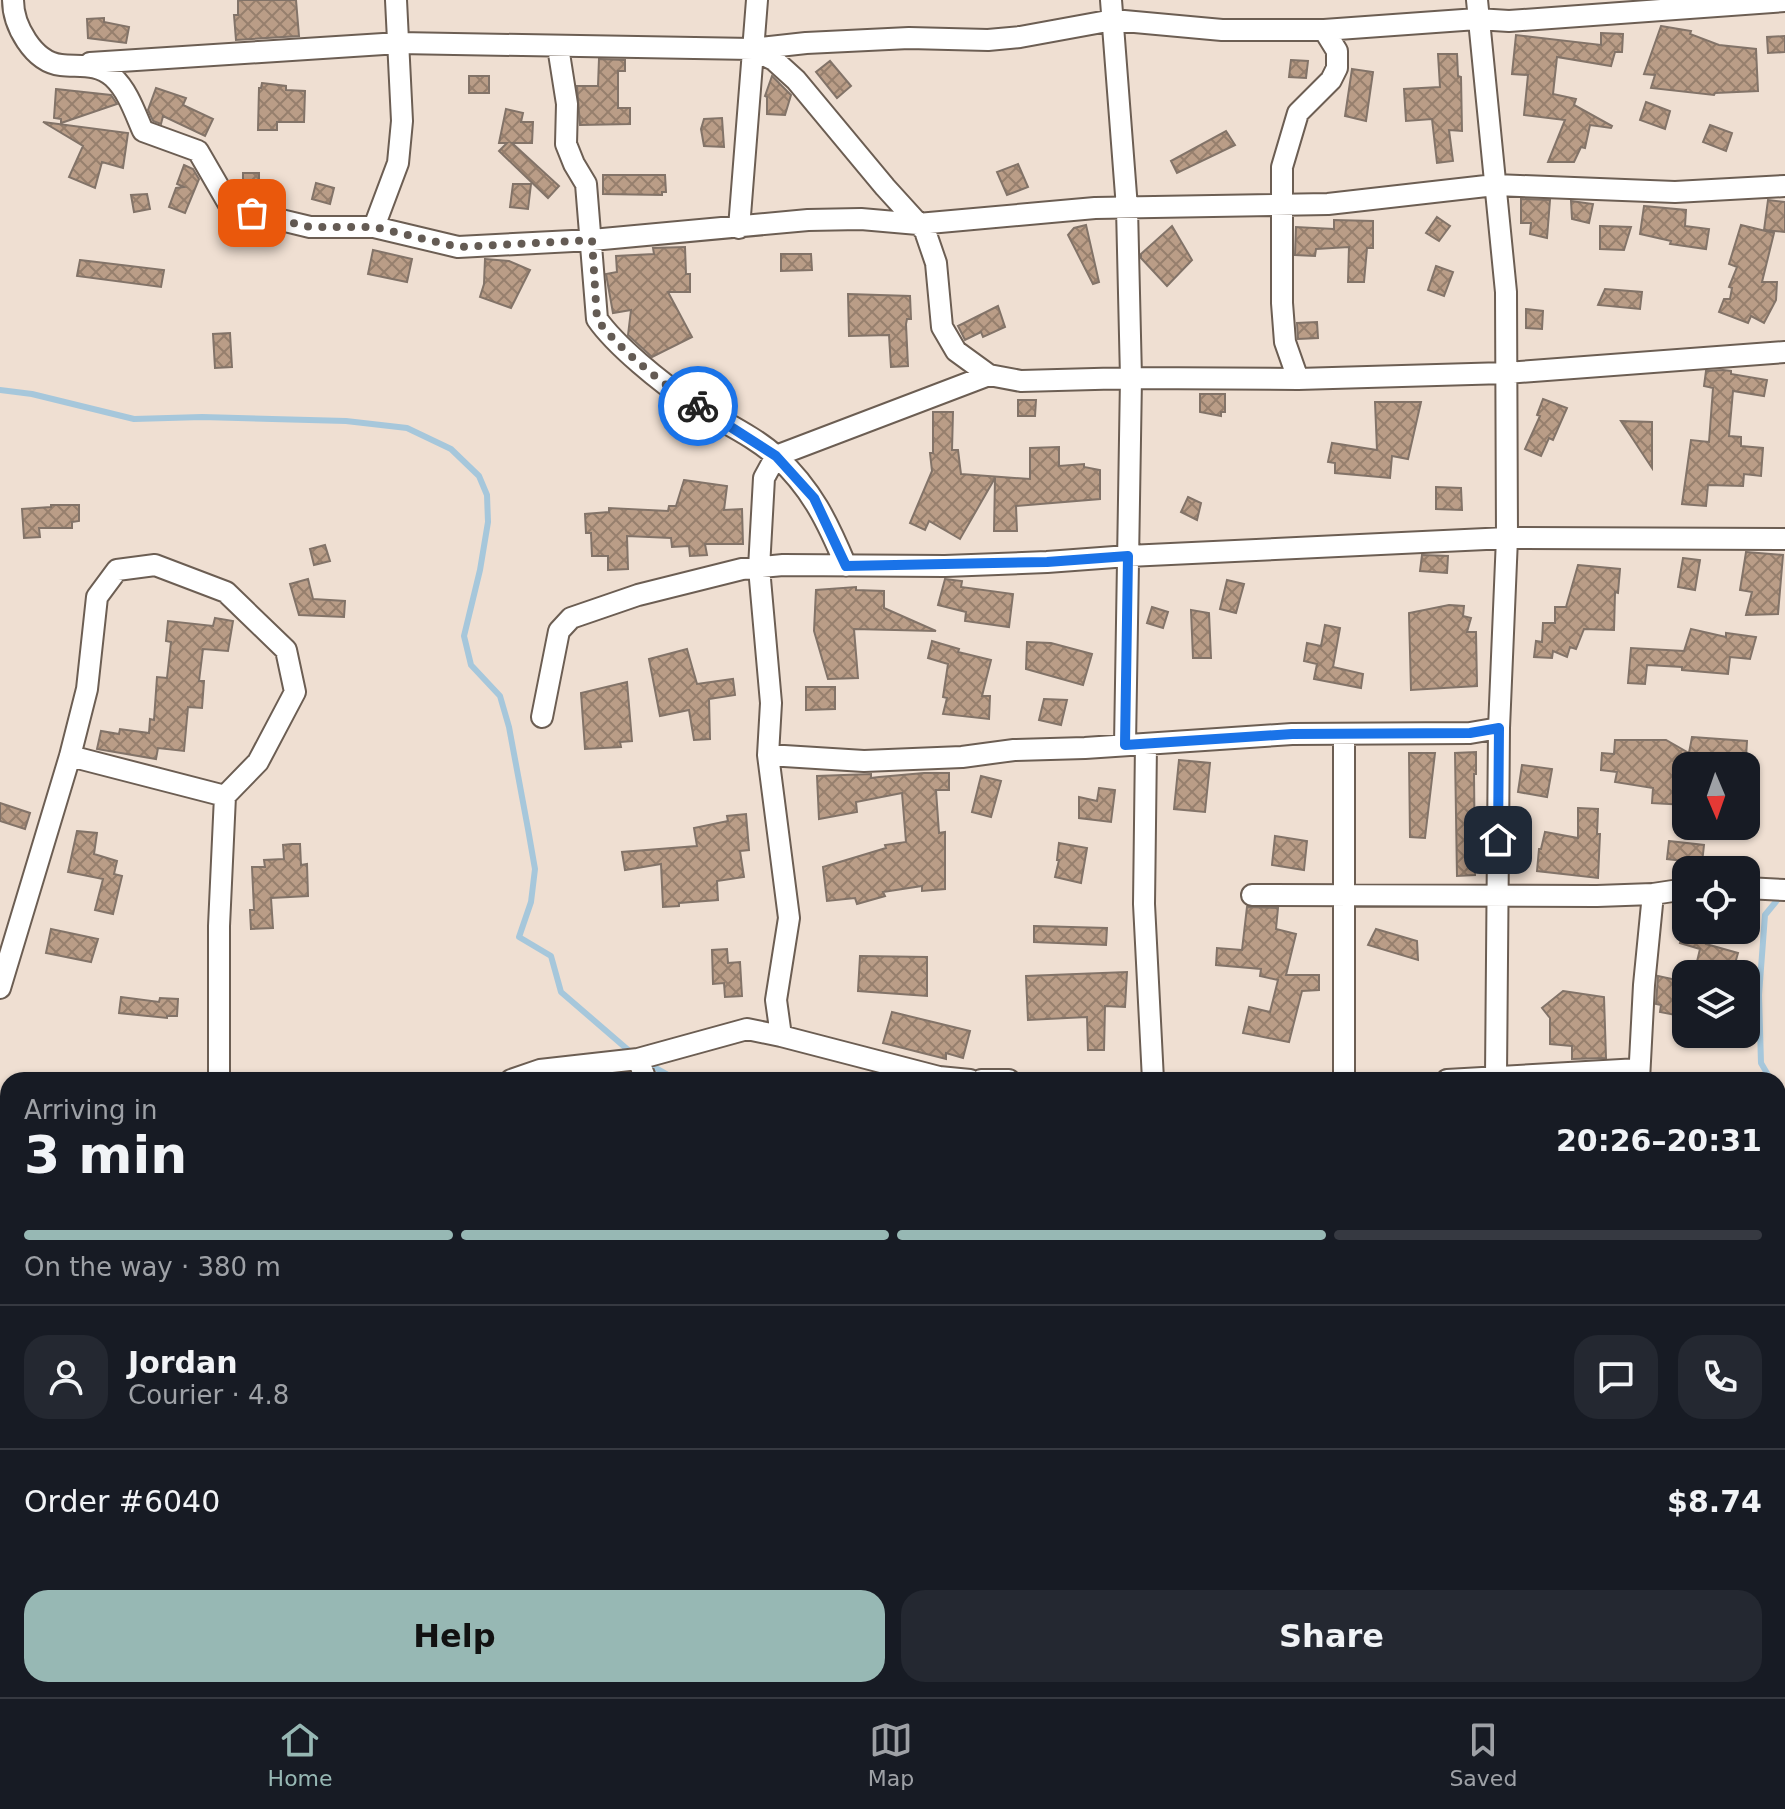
<!DOCTYPE html>
<meta charset="utf-8">
<style>
:root{--surface:#171b24;--page:#242831;--text:#f1f3f6;--muted:#9ea1a6;--line:#363941;--accent:#97b8b4}
body{margin:0;font-family:"DejaVu Sans",sans-serif;background:var(--page);color:var(--text);height:100vh;display:flex;flex-direction:column;font-size:30px;white-space:nowrap}
*{box-sizing:border-box;margin:0}
p{font-size:26px;color:var(--muted)}
.icon{flex:none;width:44px;height:44px;fill:none;stroke:currentColor;stroke-width:2;stroke-linecap:round;stroke-linejoin:round}
.map{position:relative;flex:1;overflow:hidden}
.drawer{position:absolute;left:0px;top:1072px;width:1786px;height:626px;display:flex;flex-direction:column;background:var(--surface);border-radius:24px 24px 0 0;box-shadow:0 2px 6px #0004}
.drawer>*{flex:none}
.needle{width:52px;rotate:178deg}
.controls{position:absolute;left:1672px;top:752px;display:grid;gap:16px}
.controls a{display:grid;place-items:center;width:88px;height:88px;border-radius:16px;background:var(--surface);box-shadow:0 2px 6px #0004;font-size:40px}
.pin{position:absolute;display:grid;place-items:center;width:68px;height:68px;color:#fff;margin:-34px;border-radius:16px;box-shadow:0 4px 12px #0006}
.courier{position:absolute;display:grid;place-items:center;width:80px;height:80px;margin:-40px;border:6px solid #1a73e8;border-radius:50%;background:#fff;color:#222;box-shadow:0 2px 10px #0007}
.head em{font-style:normal;font-weight:800}
.head div{display:flex;flex-direction:column-reverse}
.head{display:flex;align-items:center;justify-content:space-between;height:136px;padding:0 24px}
h1{font-size:52px;font-weight:800;line-height:60px}
.bar{display:grid;grid-template-columns:repeat(4,1fr);gap:12px 8px;align-content:center;height:96px;padding:0 24px}
.bar i{height:10px;border-radius:6px;background:var(--line)}
.bar .active{background:var(--accent)}
.bar p{grid-column:span 4}
.line{display:flex;align-items:center;gap:20px;padding:0 24px;border-top:2px solid var(--line)}
.line div{flex:1}
.round{display:grid;place-items:center;flex:none;width:84px;height:84px;border-radius:24px;background:var(--page)}
.action{display:flex;gap:16px;margin-top:auto;padding:16px 24px}
.action a{flex:1;height:92px;border-radius:24px;background:var(--accent);color:#111;font-size:32px;font-weight:800;line-height:92px;text-align:center}
.action a+a{background:var(--page);color:var(--text)}
.menu{display:flex;justify-content:space-around;align-items:center;height:112px;border-top:2px solid var(--line);background:var(--surface);font-size:22px;color:var(--muted)}
.menu a{display:grid;justify-items:center;gap:4px}
.menu .active{color:var(--accent)}
.map>svg:first-child{display:block}
.lines{fill:none;stroke-linecap:round;stroke-linejoin:round}
.stream{stroke:#a6c7db;stroke-width:6}
.building{fill:url(#building-cross-hatch);stroke:#827368;stroke-width:2}
.street-casing{stroke:#6c5e53;stroke-width:24}
.street{stroke:#fff;stroke-width:20}
.done{stroke:#645b54;stroke-width:8;stroke-dasharray:0 14.4}
.route{stroke:#1a73e8;stroke-width:10}
</style>
<div class="map">
<svg width="1785" height="1697" viewBox="0 0 1785 1697">
<defs>
<pattern id="building-cross-hatch" width="8" height="8" patternUnits="userSpaceOnUse" patternTransform="scale(2)"><rect width="8" height="8" fill="#ba9d87"/><path d="M0 0l8 8M0 8l8-8" fill="none" stroke="#967f6d"/></pattern>
</defs>
<rect width="100%" height="100%" fill="#efdfd2"/>
<g class="lines">
<path class="stream" d="M0,390L32,394L134,419L202,417L346,421L407,428L451,449L479,476L487,495L488,522L480,570L464,636L471,665L500,696L509,727L528,829L535,869L531,902L519,937L551,956L561,992L634,1055
M647,1063L677,1080
M1771,1080L1761,1063L1759,995L1765,915L1783,893
M1778,1093L1785,1102
M1778,1258L1785,1254
M1350,1697L1358,1690"/>
</g>
<path class="building" d="M238,0H296L299,36L236,40L234,15H238Z
M104,18V22L129,27L126,43L88,38L87,19Z
M1661,26L1691,31L1690,34L1719,45L1756,49L1758,91L1715,93L1714,95L1651,88L1655,75L1644,74Z
M1601,33L1623,34L1622,52H1615L1611,66L1557,57L1553,94L1576,99L1574,105L1612,126L1611,128L1590,125L1585,148L1581,147L1574,162H1548L1565,120L1524,115L1528,75L1512,74L1516,35L1601,45Z
M1785,36V52L1768,53L1767,37Z
M1438,54H1457L1458,76L1461,77L1462,131L1449,130L1453,161L1437,163L1432,119L1406,121L1404,89L1440,87Z
M599,59L625,60V71H618V108H630V124L580,125L577,86H598Z
M1291,60L1308,61L1306,78L1289,77Z
M830,61L851,86L837,98L816,72Z
M1352,69L1373,72L1366,121L1345,116Z
M469,76H489V93H469Z
M772,76L791,95L785,115L767,114V97L765,96Z
M262,83L286,86V90L305,91L304,122H277V130H258L259,88H261Z
M156,88L186,98L183,105L213,119L205,136L163,116L161,124L153,121L148,110Z
M56,89L111,95L117,104L61,123V119L54,118Z
M1646,102L1670,111L1665,129L1640,120Z
M506,109L523,113L521,122H533L532,143H512L559,186L548,198L499,151L507,143H499Z
M722,118L724,147L704,146L701,129L704,119Z
M43,122L128,133L123,168L102,162L95,188L69,177L83,146Z
M1710,125L1732,133L1726,151L1703,142Z
M1226,131L1235,145L1177,173L1171,161Z
M1018,164L1028,187L1007,195L997,172Z
M184,165L193,169L199,179L185,213L169,207L176,188L184,187L177,184Z
M243,173H259V201L243,197Z
M603,175H665L666,192H662V195L603,194Z
M316,183L334,188L330,204L312,199Z
M513,184H531L528,209L510,207Z
M147,194L150,209L134,212L131,195Z
M1521,199L1550,200L1547,238L1530,234L1531,223H1521Z
M1768,200L1785,202V232L1764,230Z
M1571,201L1593,204L1589,223L1572,219Z
M1644,206L1686,210L1685,226L1709,229L1706,249L1670,244L1671,241L1640,234Z
M1437,217L1450,226L1439,241L1426,233Z
M1334,220L1373,221V248H1367L1364,282H1348L1349,247L1316,249L1315,256L1295,255L1296,227L1334,229Z
M1086,225L1099,282L1093,284L1068,235L1074,228Z
M1741,225L1774,233L1762,282H1777L1776,300L1764,323L1751,316L1748,323L1719,312L1724,299H1730L1732,288L1729,287L1737,267L1729,264Z
M1172,226L1192,260L1167,286L1141,258V254Z
M1600,226L1631,227L1624,250L1600,249Z
M685,247L686,274H690V292H668L692,337L652,357L628,335L631,310L613,313L606,274L617,272L616,256L654,254L653,248Z
M373,250L412,259L407,282L368,274Z
M781,254H811L812,270L781,271Z
M485,259L509,261L530,270L511,308L480,297L484,284Z
M80,260L164,270L161,287L77,276Z
M1436,266L1453,272L1444,296L1428,290Z
M1605,289L1642,292L1640,309L1598,305Z
M848,294L910,296L911,319H907L906,324L908,366L891,367L889,335L849,336Z
M998,306L1005,327L983,337L981,332L965,340L958,326Z
M1526,309L1543,311L1542,329L1526,328Z
M1317,322L1318,338L1298,339L1297,323Z
M230,333L232,367L215,368L213,334Z
M1723,370L1731,371V374L1767,380L1764,396L1733,391L1729,436L1741,437V446L1763,448L1761,476L1744,474L1743,486L1708,485L1706,506L1682,504L1691,440L1709,442L1713,388L1704,386L1706,371Z
M1200,394H1225V412H1221V416L1200,412Z
M1543,399L1567,408L1553,440L1549,438L1541,456L1525,449L1540,416L1537,415Z
M1018,400H1036L1035,416H1018Z
M1375,402H1421L1408,459L1392,456L1390,478L1335,473V463L1328,462L1332,443L1377,450Z
M933,412H953L952,450H958L961,474L1030,479V448L1059,447V466L1084,464V467L1100,470V499L1016,506L1017,531H994L995,478L960,539L929,521L925,530L910,523L932,471L930,453H933Z
M1621,421L1652,422V468Z
M684,480L727,486L724,510L742,509L743,544H705L707,555L690,556L689,546L672,547L671,538L627,536L628,569L608,570V556H592L591,533H586L585,514L609,512V508L668,511L669,506H676Z
M1436,487L1461,488L1462,510L1436,509Z
M1188,497L1201,503L1197,520L1181,512Z
M51,505H79V521L72,522V528H39L40,537L24,538L22,509L51,507Z
M325,545L330,561L314,565L310,549Z
M1746,552L1783,555L1778,614L1746,615L1752,592L1740,590Z
M1422,555L1448,556L1447,573L1420,571Z
M1683,558L1700,560L1695,590L1678,587Z
M1578,565L1620,569L1618,593L1615,592L1614,630L1584,629L1576,649L1570,647L1567,657L1553,651L1552,658L1534,657L1536,641L1542,642L1543,623H1555V607H1566Z
M308,579L313,599L345,601L344,617L299,615L290,584Z
M945,579L962,581L961,587L1013,594L1009,627L965,621L966,612L938,605Z
M1227,580L1244,584L1236,613L1220,609Z
M856,587V590L884,591V608L936,631L854,629L858,678L828,679L814,631L816,590Z
M1449,605L1464,606L1463,616L1471,618L1467,632H1476L1477,686L1411,690L1409,613Z
M1152,607L1168,612L1163,628L1147,623Z
M1191,610L1209,613L1211,658H1193Z
M215,618L233,621L228,651L203,649L199,681H204L202,708L188,707L184,751L158,748L156,759L97,749L101,731L119,734L120,729L149,733L150,719L154,720L157,677L167,678L171,642L166,641L168,621L213,626Z
M1325,625L1340,628L1333,667L1363,674L1361,688L1314,679L1317,664L1304,661L1307,643L1321,646Z
M1691,629L1726,637V633L1756,637L1750,659L1730,657L1728,674L1682,670V667L1647,665L1645,684L1628,683L1631,648L1684,651Z
M932,641L959,649L958,652L991,660L982,696H990L989,719L943,714L947,698L943,697L948,664L928,658Z
M1027,642L1051,643L1092,654L1083,685L1026,669Z
M687,649L697,684L733,679L735,695L709,699L710,739L694,740L689,710L660,716L649,659Z
M627,682L632,741L620,742L621,747L585,749L581,693Z
M806,687H835V709L806,710Z
M1044,699L1067,700L1061,725L1039,720Z
M1692,737L1747,741L1746,758L1692,755L1711,766H1686V805L1652,803L1653,788L1615,782L1617,772L1601,770L1602,753L1614,754L1615,740H1666L1689,753Z
M1476,752V774H1474L1475,875L1457,876L1455,753Z
M1409,753H1435L1425,838L1410,837Z
M1179,760L1210,763L1205,812L1174,809Z
M1522,765L1552,769L1547,797L1518,792Z
M924,773H949V790H936L939,833L945,832V889L922,891V886L883,892L885,896L857,904L855,898L827,901L823,867L886,848L885,845L906,842L902,793L856,802L857,812L819,819L817,776L871,774V778L879,777Z
M981,776L1001,781L991,817L972,812Z
M1099,788L1115,790L1111,822L1079,818V797L1097,801Z
M0,803L30,813L25,829L0,821Z
M1578,808L1598,809L1597,834H1600L1598,878L1537,871L1539,849H1541L1545,832L1578,838Z
M746,814L749,850L740,851L744,877L717,881L718,900L679,903V906L663,907L661,864L625,870L622,852L697,846L694,828L728,821L727,816Z
M77,831L97,833L94,854L117,861L114,874L122,876L113,914L95,910L103,879L68,872Z
M1275,836L1307,841L1304,870L1272,865Z
M1669,841L1704,845L1702,863L1667,859Z
M1059,843L1087,848L1081,883L1055,877L1059,860H1057Z
M292,844H300L301,865L307,864L308,896L271,898L273,928L251,929L250,910H254L252,867H265L264,860L284,859L283,845Z
M1247,907L1278,908L1276,929L1296,934L1286,975H1319V990L1302,991L1289,1042L1243,1033L1249,1007L1270,1012L1278,980L1260,976L1261,969L1216,965L1217,948L1242,950Z
M1034,926L1107,928L1106,945L1034,942Z
M1685,928L1686,930L1708,934L1706,944L1738,953L1732,974H1694L1700,949L1680,943Z
M51,929L98,939L91,962L46,953Z
M1376,929L1417,941L1418,960L1368,945Z
M727,949L728,963L740,962L742,996L725,997L724,983L713,984L712,950Z
M860,956L927,957V996L858,991Z
M1127,972L1125,1007L1105,1006L1104,1050H1088L1087,1017L1028,1020L1026,976Z
M1658,976L1686,982V1017L1660,1012L1661,1005L1656,1004Z
M1563,991L1604,997L1606,1058L1572,1059V1046L1550,1044V1018L1542,1008Z
M121,997L159,1002L160,998L178,999L177,1016H167V1018L119,1013Z
M892,1012L970,1031L963,1058L946,1053V1059L883,1043Z"/>
<g class="lines">
<g class="street-casing">
<path id="street" d="M13,0C13,25 33,62 61,65C80,67 97,63 113,77C128,91 135,113 143,131L198,151L231,208L310,227H374L458,247L592,240L808,220L861,219L918,224L1095,208L1328,204L1495,185L1675,192L1785,186
M1111,0L1127,208L1131,378L1125,745
M1477,0L1506,292L1507,538L1499,728L1496,1076
M558,47L567,104L566,144L574,164L586,184L597,319C615,345 661,383 689,401C717,420 752,434 777,457C812,489 828,523 846,566
M752,49L774,60L796,80L885,187L925,231L936,263L942,327L956,351L989,375L1021,381L1131,378L1298,379L1506,373L1785,352
M90,63L399,43L752,49L806,43L909,38L988,40L1020,37L1113,20L1222,30H1324L1477,19L1509,21L1785,1
M374,227L398,163L402,121L396,0
M739,228L757,0
M1298,379L1285,342L1282,303V167L1298,113L1331,80L1337,68V51L1324,30
M542,717L559,631L571,618L638,595L742,569L783,565L945,566L1047,562L1128,556L1507,538L1785,539
M1344,734V1080
M1146,744L1144,904L1153,1080
M768,755L864,761L962,757L1014,750L1085,748L1292,734L1470,733L1499,728
M70,756L225,796L219,926V1080
M1746,888L1785,890
M1252,895L1597,896L1653,894L1686,889
M0,988L70,756L87,689L97,597L117,570L155,565L226,592L286,650L295,692L258,762L225,796
M781,1036L776,1000L789,918L768,755L771,703L759,568L764,478L776,456L989,375
M638,1059L646,1080
M511,1080L540,1070L638,1059L747,1029L781,1036L939,1077L970,1080
M981,1080H1009
M1447,1080L1639,1069
M1639,1080L1644,985L1653,894
M1778,1211H1785
M1778,1305L1779,1302
M0,1475L8,1473
M1778,1528H1785
M1725,1690L1726,1697
M129,1697L130,1690
M518,1697L521,1690
M575,1697L577,1690
M853,1697L854,1690
M1070,1697V1690
M1281,1697L1299,1690"/>
</g>
<use href="#street" class="street"/>
</g>
<g class="lines">
<path class="done" d="M252,213L310,227H374L458,247L592,240L597,319C616,347 668,389 698,406"/>
<path class="route" d="M698,406L776,456L814,498L846,566L1047,562L1128,556L1125,745L1292,734L1470,733L1499,728L1498,840"/>
</g>
</svg>
<div class="controls">
<a><svg class="needle" viewBox="-14 -14 28 28"><path d="M0-13l5 13h-10z" fill="#e53935"/><path d="M0 13l5-13h-10z" fill="#9ea1a6"/></svg></a>
<a><svg class="icon" aria-label="locate" viewBox="0 0 24 24"><circle cx="12" cy="12" r="6"/><path d="M12 2v4M12 18v4M2 12h4M18 12h4"/></svg></a>
<a><svg class="icon" aria-label="layers" viewBox="0 0 24 24"><path d="M12 4l9 5-9 5-9-5zM3 14l9 5 9-5"/></svg></a>
</div>
<div class="pin" style="left:252px;top:213px;background:#ea580c"><svg class="icon" aria-label="bag" viewBox="0 0 24 24"><path d="M5 8h14l-1 12H6zM9 8a3 3 0 0 1 6 0"/></svg></div>
<div class="pin" style="left:1498px;top:840px;background:#1f2937"><svg class="icon" aria-label="home" viewBox="0 0 24 24"><path d="M3 11l9-7 9 7M6 9v11h12V9"/></svg></div>
<div class="courier" style="left:698px;top:406px"><svg class="icon" aria-label="bike" viewBox="0 0 24 24"><circle cx="6" cy="16" r="4"/><circle cx="18" cy="16" r="4"/><path d="M6 16l4-8h5l3 8M10 8l3 8H6M13 5h3"/></svg></div>
<section class="drawer">
<div class="head"><div><h1>3 min</h1><p>Arriving in</p></div><em>20:26–20:31</em></div>
<div class="bar"><i class="active"></i><i class="active"></i><i class="active"></i><i></i><p>On the way · 380 m</p></div>
<div class="line" style="height:144px"><a class="round"><svg class="icon" aria-label="person" viewBox="0 0 24 24"><circle cx="12" cy="8" r="4"/><path d="M4 21q1-7 8-7t8 7"/></svg></a><div><b>Jordan</b><p>Courier · 4.8</p></div><a class="round"><svg class="icon" aria-label="chat" viewBox="0 0 24 24"><path d="M4 5h16v11H9l-5 4z"/></svg></a><a class="round"><svg class="icon" aria-label="phone" viewBox="0 0 24 24"><path d="M5 4h4l2 5-3 2q2 4 5 5l2-3 5 2v4C11 20 4 13 5 4z"/></svg></a></div>
<div class="line" style="height:104px"><div>Order #6040</div><b>$8.74</b></div>
<div class="action"><a>Help</a><a>Share</a></div>
</section>
</div>
<nav class="menu">
<a class="active"><svg class="icon" aria-label="home" viewBox="0 0 24 24"><path d="M3 11l9-7 9 7M6 9v11h12V9"/></svg>Home</a>
<a><svg class="icon" aria-label="map" viewBox="0 0 24 24"><path d="M3 6l6-2 6 2 6-2v14l-6 2-6-2-6 2zM9 4v14M15 6v14"/></svg>Map</a>
<a><svg class="icon" aria-label="saved" viewBox="0 0 24 24"><path d="M7 4h10v16l-5-4-5 4z"/></svg>Saved</a>
</nav>
